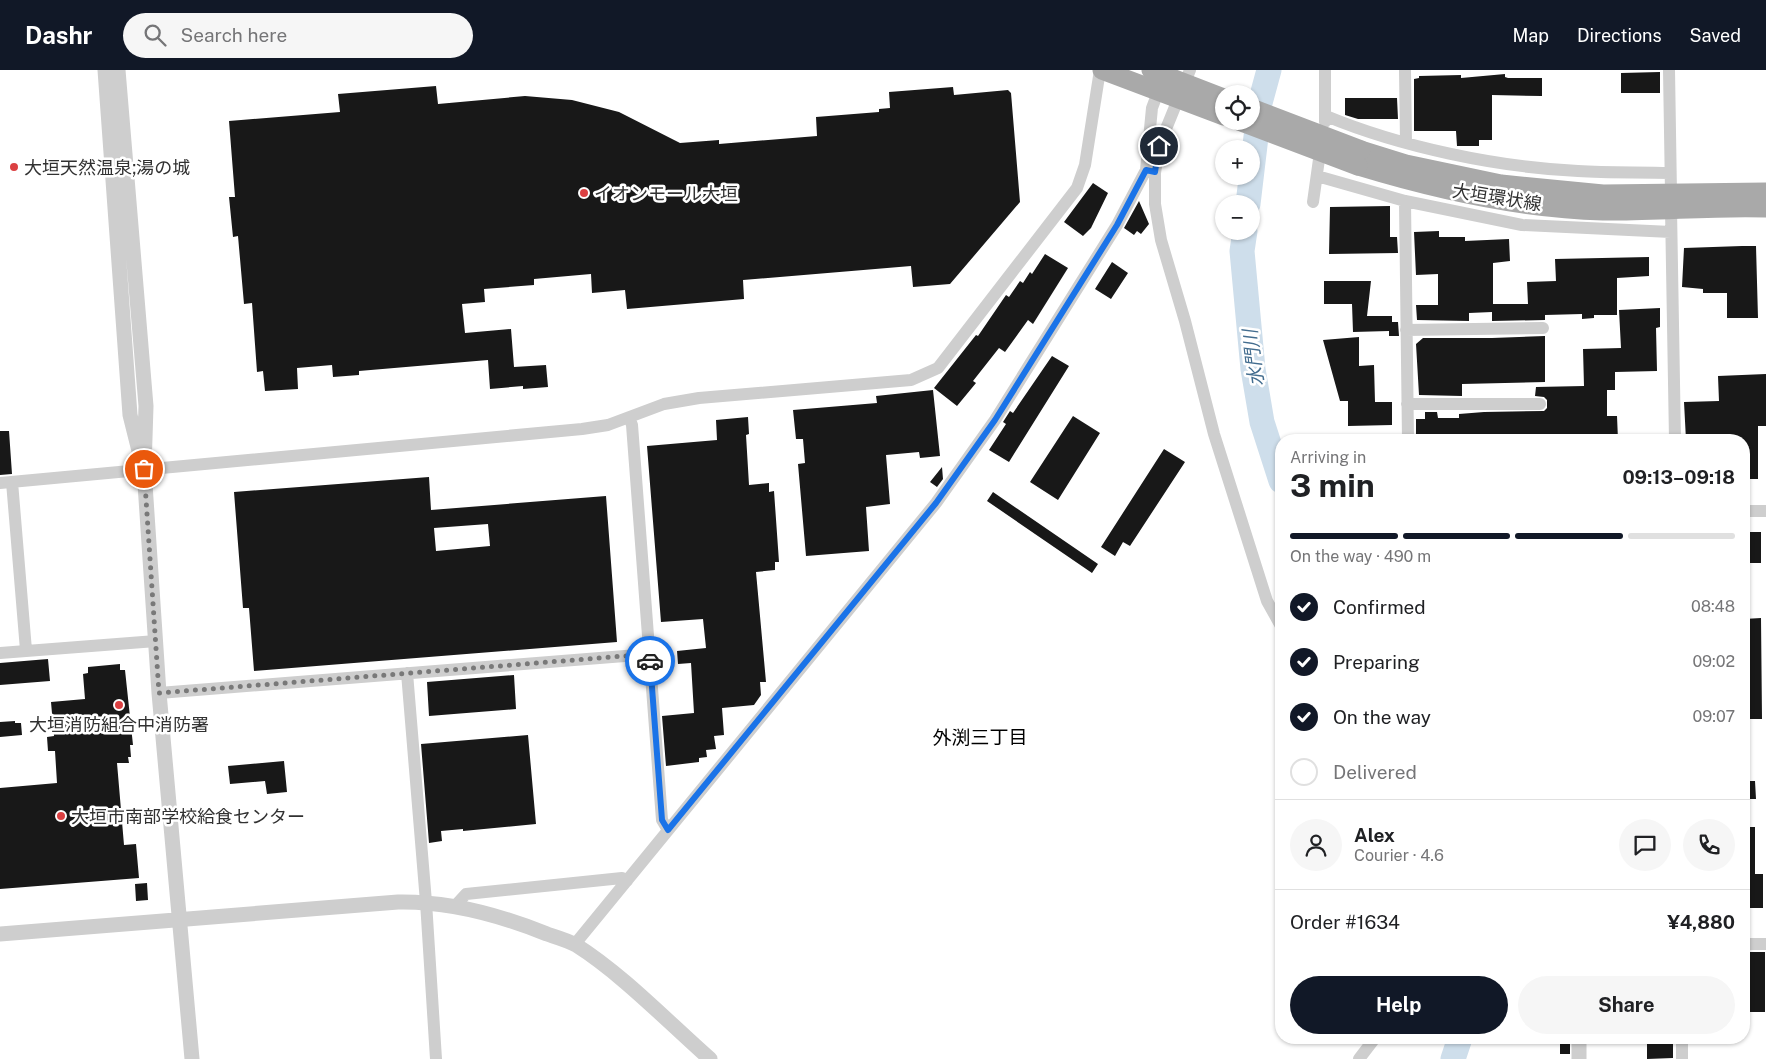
<!DOCTYPE html>
<meta charset="utf-8">
<style>
:root{--surface:#fff;--page:#f6f6f6;--text:#202124;--muted:#757577;--line:#e0e0e0;--accent:#111827}
body{margin:0;font-family:"Public Sans","Noto Sans JP",sans-serif;background:var(--page);color:var(--text);height:100vh;display:flex;flex-direction:column;font-size:19px;white-space:nowrap}
*{box-sizing:border-box;margin:0}
p{font-size:16px;color:var(--muted)}
.icon{flex:none;width:28px;height:28px;fill:none;stroke:currentColor;stroke-width:2;stroke-linecap:round;stroke-linejoin:round}
.map{position:relative;flex:1;overflow:hidden}
.sheet{position:absolute;left:1275px;top:364px;width:475px;height:610px;display:flex;flex-direction:column;background:var(--surface);border-radius:20px;box-shadow:0 1px 4px #0004}
.sheet>*{flex:none}
.controls{position:absolute;left:1215px;top:15px;display:grid;gap:10px}
.controls a{display:grid;place-items:center;width:45px;height:45px;border-radius:50%;background:var(--surface);box-shadow:0 1px 4px #0004;font-size:25px}
.pin{position:absolute;display:grid;place-items:center;width:42px;height:42px;color:#fff;margin:-21px;border:2px solid #fff;border-radius:50%;box-shadow:0 1px 5px #0007}
.courier{position:absolute;display:grid;place-items:center;width:50px;height:50px;margin:-25px;border:4px solid #1a73e8;border-radius:50%;background:#fff;color:#222;box-shadow:0 1px 6px #0007}
.head em{font-style:normal;font-weight:700}
.head div{display:flex;flex-direction:column-reverse}
.head{display:flex;align-items:center;justify-content:space-between;height:85px;padding:0 15px}
h1{font-size:32px;font-weight:700;line-height:38px}
.bar{display:grid;grid-template-columns:repeat(4,1fr);gap:8px 5px;align-content:center;height:60px;padding:0 15px}
.bar i{height:6px;border-radius:4px;background:var(--line)}
.bar .active{background:var(--accent)}
.bar p{grid-column:span 4}
.line{display:flex;align-items:center;gap:12px;padding:0 15px;border-top:1px solid var(--line)}
.line div{flex:1}
.round{display:grid;place-items:center;flex:none;width:52px;height:52px;border-radius:26px;background:var(--page)}
ol{padding:0 15px;list-style:none}
li{display:flex;align-items:center;gap:15px;height:55px}
li p{margin-inline-start:auto}
li .icon{padding:5px;border-radius:50%;background:var(--accent);color:#fff;stroke-width:4}
li:last-child{color:var(--muted)}
li i{width:28px;height:28px;border:2px solid var(--line);border-radius:50%}
.action{display:flex;gap:10px;margin-top:auto;padding:10px 15px}
.action a{flex:1;height:58px;border-radius:30px;background:var(--accent);color:#fff;font-size:20px;font-weight:700;line-height:58px;text-align:center}
.action a+a{background:var(--page);color:var(--text)}
header{display:flex;align-items:center;gap:30px;box-sizing:border-box;height:70px;padding:0 25px;background:var(--accent);color:#fff}
header strong{font-size:24px}
nav{display:flex;gap:28px;margin-inline-start:auto;font-size:18px}
.search{width:350px;height:45px;background:var(--page);display:flex;align-items:center;gap:12px;box-sizing:border-box;padding:0 18px;border-radius:28px;color:var(--muted);font-size:19px}
.map>svg:first-child{display:block}
.lines{fill:none;stroke-linecap:round;stroke-linejoin:round}
.river{stroke:#cedeeb;stroke-width:25}
.building{fill:#181818;fill-rule:evenodd}
.minor{stroke:#cecece;stroke-width:12}
.tertiary{stroke:#cecece;stroke-width:15}
.primary{stroke:#a9a9a9;stroke-width:19}
.primary-bridge{stroke:#a9a9a9;stroke-width:19}
.done{stroke:#797979;stroke-width:5;stroke-dasharray:0 9}
.route{stroke:#1a73e8;stroke-width:6}
.poi-dot{fill:#db4042;stroke:#fff;stroke-width:2}
.labels{text-anchor:middle;dominant-baseline:central;stroke-width:5;stroke-linejoin:round;paint-order:stroke}
.poi-label{font-size:18px;fill:#313131;stroke:#fff;text-anchor:start}
.street-label{font-size:18px;fill:#313131;stroke:#fff}
.water-label{font-size:19px;font-style:italic;fill:#436d8f;stroke:#fff}
.neighbourhood-label{font-size:19px;fill:#000;stroke:#fff}
</style>
<header>
<strong>Dashr</strong>
<div class="search"><svg class="icon" aria-label="search" viewBox="0 0 24 24"><circle cx="10" cy="10" r="6"/><path d="M15 15l6 6"/></svg>Search here</div>
<nav><a>Map</a><a>Directions</a><a>Saved</a></nav>
</header>
<div class="map">
<svg width="1766" height="989" viewBox="0 0 1766 989">
<rect width="100%" height="100%" fill="#fff"/>
<g class="lines">
<path class="river" d="M1248,134L1260,33L1269,0
M1245,161L1242,181L1253,299L1262,352L1281,411
M1453,989L1460,968"/>
</g>
<path class="building" d="M1660,2V23H1621V3Z
M1505,4V7L1508,8H1542V26L1492,25V70H1479V76H1457L1456,61H1414V9L1419,8V6L1461,5V8Z
M436,16L438,34L525,26L572,30L619,42L680,73L719,70V74L817,66L816,47L879,42V39L890,38L889,22L953,17L954,25L1008,20L1011,23L1020,132L950,214L913,217L911,196L743,210L744,229L627,239L625,220L592,223L591,204L534,209V215L484,219L485,232L462,234L465,263L511,259L514,297L546,295L548,317L523,319V316L490,319L488,290L359,301V305L333,307L332,295L297,298L298,319L265,321L263,301L257,302L252,233L244,234L238,166L233,167L229,127H235L229,51L340,42L338,24Z
M1345,28H1397L1398,49H1358L1345,45Z
M1093,113L1108,123L1091,158L1083,166L1064,152Z
M1139,131L1149,154L1141,164L1137,161L1134,165L1124,158Z
M1390,136V167H1397L1398,183L1329,184L1330,137Z
M1439,161V167H1465V171L1509,169L1510,191L1493,193V234H1528L1527,212L1556,211L1555,189L1649,187V206L1617,208V245H1594V248L1582,249V244L1545,245V250L1492,251V242L1469,243V251L1417,250L1416,235H1438V204L1416,205L1414,162Z
M1742,176H1756L1758,248H1727V223H1703V219L1682,217L1684,178Z
M1045,184L1068,198L1033,254L1028,250L1005,282L999,278L973,311L976,313L957,336L934,318L976,265L978,266L1006,225L1009,227L1020,211L1023,213L1030,202L1032,204Z
M1112,192L1128,203L1111,229L1095,219Z
M1324,211H1371L1367,246H1392V252H1398L1399,266H1389V261L1353,262L1352,234H1324Z
M1660,238V257L1656,258L1657,301L1615,302V320H1607V346H1617L1618,370H1479V364L1437,366V370L1416,368V349H1425V342H1437L1438,348H1459V344L1484,342L1544,341L1547,338V330L1544,327L1535,326L1536,317L1584,316L1583,279L1621,278L1619,240Z
M1545,266V312L1462,314V326L1419,325L1416,274L1423,268H1492Z
M1359,267V296L1374,295L1375,332H1392V355L1348,356V331H1340L1323,270Z
M1052,286L1069,296L1009,392L989,380L1006,354L1003,352L1010,341L1013,343Z
M1766,304V356H1758V409H1744V370H1686L1684,332L1719,331L1718,306Z
M933,320L940,386L920,388L919,382L886,385L890,434L866,437L869,481L806,486L798,394L805,393L803,369H796L793,340L877,333L876,326Z
M1073,346L1100,363L1058,430L1030,412Z
M748,347L749,364L746,365L749,415L769,413V422L774,421L779,492H775V500L756,502L766,612H760L761,625L754,635L722,638L724,665L714,666L716,679L706,680L707,687L699,688V692L666,696L662,646L694,643L691,593L678,594L677,581L706,578L703,549L661,552L647,376L717,370L716,350Z
M0,361H9L12,404L0,405Z
M1164,379L1185,392L1130,476L1123,472L1115,486L1101,477Z
M942,397L943,409L937,417L930,412Z
M429,407L431,440L606,426L617,572L254,601L249,538H243L234,422ZM488,454L490,476L436,481L434,458Z
M993,422L1098,494L1092,503L987,431Z
M1744,462H1761V493H1744Z
M1761,548L1762,649H1745L1744,549Z
M48,589L50,611L0,615V593Z
M120,594V600H125L133,675H130L131,687H128L129,693H117L124,775L136,774L139,808L0,819V718L57,713L55,681H48L47,667L54,666L51,632L85,629L83,604L88,603V597Z
M514,605L516,639L429,646L427,612Z
M15,651V653H21L22,665L0,667V652Z
M528,665L536,754L463,761V759L441,761L442,771L429,773L421,674Z
M284,691L287,722L267,724L265,711L230,714L228,696Z
M1744,711H1755L1756,729H1744Z
M1744,757H1755V804H1763V838H1744Z
M147,813L148,830L136,831L135,814Z
M1744,882H1765V942H1744Z
M1647,968L1673,969V988L1647,989Z
M1560,971H1570V984H1560Z"/>
<g class="lines">
<path class="minor" d="M1190,0L1159,76L1155,103V134L1161,170L1185,251L1214,364L1267,531L1281,556
M1405,0L1406,72
M1669,0L1671,123
M1326,46C1401,77 1496,97 1578,101C1609,103 1639,102 1670,103
M1325,52V0
M1317,106L1405,131L1522,155L1671,162
M1405,131L1408,370
M1313,132L1321,75
M1671,139L1675,370
M1406,260L1543,258
M1407,334H1540
M629,347L632,355L662,750L668,760
M12,412L26,580
M0,413L582,359L608,355L664,334L699,328L911,310L938,298L1077,118L1085,95L1100,0
M1744,441H1766
M0,583L156,571
M407,603L426,832L436,989
M159,623L650,584
M455,836L466,824L622,808L627,811
M575,874L936,433L995,350L1117,155L1146,100L1152,38L1161,14
M1744,874H1766
M1682,968V989
M1359,989L1375,968"/>
<path class="tertiary" d="M105,0L130,345L139,381
M118,0L146,336L144,399L159,623L192,989
M0,864L398,832C449,831 500,845 547,864C556,867 567,870 576,875C622,904 668,952 710,989
M1579,968V989"/>
<path class="primary" d="M1361,80L1406,94L1501,114L1603,124L1766,122
M1358,96C1437,120 1520,139 1603,141C1657,142 1712,136 1766,138"/>
<path class="primary-bridge" d="M1102,0L1224,46
M1151,0L1224,28
M1251,38L1361,80
M1239,51L1358,96"/>
</g>
<g class="lines">
<path class="done" d="M144,399L159,623L650,584V591"/>
<path class="route" d="M650,591L662,750L668,760L936,433L995,350L1117,155L1146,100L1155,102L1159,76"/>
</g>
<g class="poi-dot">
<circle cx="14" cy="97" r="5"/>
<circle cx="584" cy="123" r="5"/>
<circle cx="119" cy="635" r="5"/>
<circle cx="61" cy="746" r="5"/>
</g>
<g class="labels">
<g class="poi-label">
<text x="24" y="97">大垣天然温泉;湯の城</text>
<text x="594" y="123">イオンモール大垣</text>
<text x="119" y="654" text-anchor="middle">大垣消防組合中消防署</text>
<text x="71" y="746">大垣市南部学校給食センター</text>
</g>
<g class="street-label">
<text transform="translate(1497 127) rotate(9)">大垣環状線</text>
</g>
<g class="water-label">
<text transform="translate(1253 288) rotate(-97)">水門川</text>
</g>
<g class="neighbourhood-label">
<text x="980" y="667">外渕三丁目</text>
</g>
</g>
</svg>
<div class="controls">
<a><svg class="icon" aria-label="locate" viewBox="0 0 24 24"><circle cx="12" cy="12" r="6"/><path d="M12 2v4M12 18v4M2 12h4M18 12h4"/></svg></a>
<a>+</a>
<a>−</a>
</div>
<div class="pin" style="left:144px;top:399px;background:#ea580c"><svg class="icon" aria-label="bag" viewBox="0 0 24 24"><path d="M5 8h14l-1 12H6zM9 8a3 3 0 0 1 6 0"/></svg></div>
<div class="pin" style="left:1159px;top:76px;background:#1f2937"><svg class="icon" aria-label="home" viewBox="0 0 24 24"><path d="M3 11l9-7 9 7M6 9v11h12V9"/></svg></div>
<div class="courier" style="left:650px;top:591px"><svg class="icon" aria-label="car" viewBox="0 0 24 24"><path d="M5 17H2v-5l4-1 3-4h7l3 4 3 1v5h-3M9 17h6M6 11h13"/><circle cx="7" cy="17" r="2"/><circle cx="17" cy="17" r="2"/></svg></div>
<section class="sheet">
<div class="head"><div><h1>3 min</h1><p>Arriving in</p></div><em>09:13–09:18</em></div>
<div class="bar"><i class="active"></i><i class="active"></i><i class="active"></i><i></i><p>On the way · 490 m</p></div>
<ol>
<li><svg class="icon" aria-label="check" viewBox="0 0 24 24"><path d="M5 12l5 5 9-10"/></svg>Confirmed<p>08:48</p></li>
<li><svg class="icon" aria-label="check" viewBox="0 0 24 24"><path d="M5 12l5 5 9-10"/></svg>Preparing<p>09:02</p></li>
<li><svg class="icon" aria-label="check" viewBox="0 0 24 24"><path d="M5 12l5 5 9-10"/></svg>On the way<p>09:07</p></li>
<li><i></i>Delivered</li>
</ol>
<div class="line" style="height:90px"><a class="round"><svg class="icon" aria-label="person" viewBox="0 0 24 24"><circle cx="12" cy="8" r="4"/><path d="M4 21q1-7 8-7t8 7"/></svg></a><div><b>Alex</b><p>Courier · 4.6</p></div><a class="round"><svg class="icon" aria-label="chat" viewBox="0 0 24 24"><path d="M4 5h16v11H9l-5 4z"/></svg></a><a class="round"><svg class="icon" aria-label="phone" viewBox="0 0 24 24"><path d="M5 4h4l2 5-3 2q2 4 5 5l2-3 5 2v4C11 20 4 13 5 4z"/></svg></a></div>
<div class="line" style="height:65px"><div>Order #1634</div><b>¥4,880</b></div>
<div class="action"><a>Help</a><a>Share</a></div>
</section>
</div>
